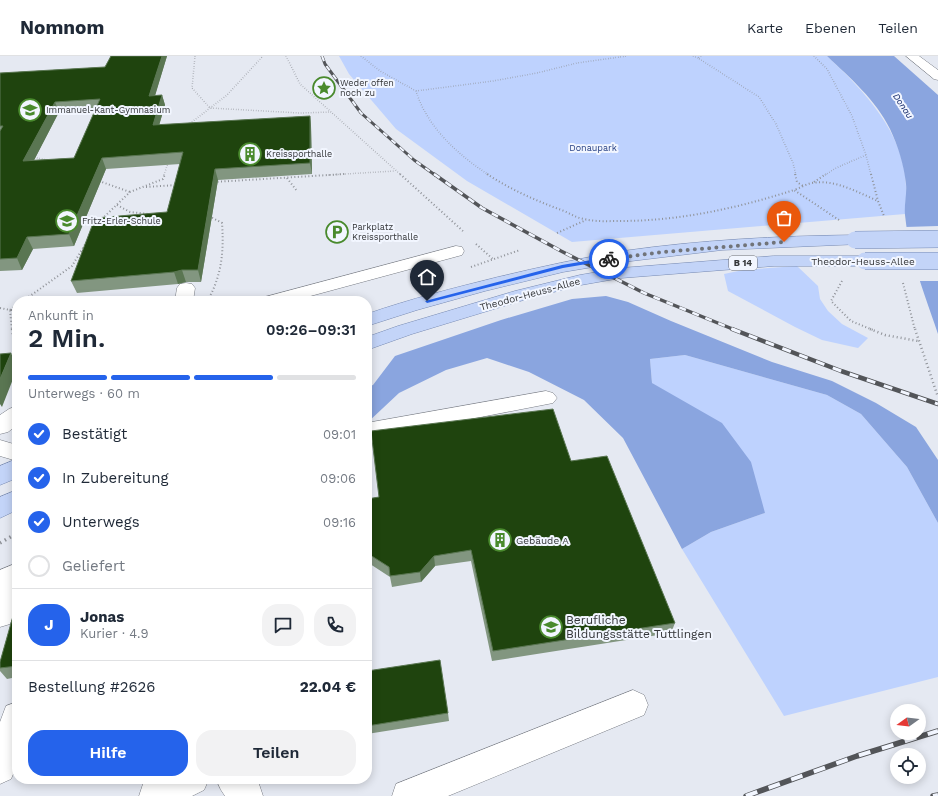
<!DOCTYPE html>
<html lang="de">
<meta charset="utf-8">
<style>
:root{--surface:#fff;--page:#f2f2f3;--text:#1f2937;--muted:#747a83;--line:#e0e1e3;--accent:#2563eb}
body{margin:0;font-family:"Work Sans",sans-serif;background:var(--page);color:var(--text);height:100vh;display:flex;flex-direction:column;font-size:15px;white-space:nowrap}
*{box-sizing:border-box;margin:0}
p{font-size:13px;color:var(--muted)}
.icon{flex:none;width:22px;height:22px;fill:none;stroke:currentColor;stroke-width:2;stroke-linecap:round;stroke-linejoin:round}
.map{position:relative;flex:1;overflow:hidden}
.panel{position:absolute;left:12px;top:240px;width:360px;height:488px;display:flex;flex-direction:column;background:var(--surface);border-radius:16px;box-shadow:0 2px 10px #0003}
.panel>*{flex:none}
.needle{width:26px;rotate:255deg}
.buttons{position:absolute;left:890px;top:648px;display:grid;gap:8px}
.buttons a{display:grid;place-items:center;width:36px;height:36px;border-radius:50%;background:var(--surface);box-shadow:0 2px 10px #0003;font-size:20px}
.pin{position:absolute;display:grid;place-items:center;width:34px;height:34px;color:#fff;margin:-41px -17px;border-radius:50% 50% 50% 0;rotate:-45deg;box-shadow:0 0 4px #0007}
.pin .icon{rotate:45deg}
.courier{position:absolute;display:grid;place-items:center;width:40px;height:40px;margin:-20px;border:3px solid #2563eb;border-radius:50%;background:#fff;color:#222;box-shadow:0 1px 5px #0007}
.headline em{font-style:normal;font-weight:600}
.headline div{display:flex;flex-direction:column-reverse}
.headline{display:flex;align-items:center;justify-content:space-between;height:68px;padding:0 16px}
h1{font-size:26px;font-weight:600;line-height:30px}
.bar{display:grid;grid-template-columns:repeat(4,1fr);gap:6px 4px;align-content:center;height:48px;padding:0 16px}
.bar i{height:5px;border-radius:3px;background:var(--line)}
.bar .current{background:var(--accent)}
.bar p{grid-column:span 4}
.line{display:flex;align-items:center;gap:10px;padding:0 16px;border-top:1px solid var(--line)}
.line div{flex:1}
.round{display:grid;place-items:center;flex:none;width:42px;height:42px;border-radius:16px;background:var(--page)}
ol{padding:0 16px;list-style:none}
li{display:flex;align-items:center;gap:12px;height:44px}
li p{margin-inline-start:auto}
li .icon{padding:4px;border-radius:50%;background:var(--accent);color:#fff;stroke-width:4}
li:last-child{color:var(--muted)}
li i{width:22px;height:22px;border:2px solid var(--line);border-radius:50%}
.primary-button{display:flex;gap:8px;margin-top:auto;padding:8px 16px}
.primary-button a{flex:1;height:46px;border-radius:16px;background:var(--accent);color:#fff;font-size:16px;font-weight:600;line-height:46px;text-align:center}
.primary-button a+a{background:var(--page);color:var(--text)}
header{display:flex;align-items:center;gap:24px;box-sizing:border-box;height:56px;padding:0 20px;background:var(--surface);border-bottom:1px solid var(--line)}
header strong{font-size:19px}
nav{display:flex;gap:22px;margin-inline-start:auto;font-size:14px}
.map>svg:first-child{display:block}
.green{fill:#bed2fe}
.forest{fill:#8aa5df}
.pier{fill:#e5e9f2}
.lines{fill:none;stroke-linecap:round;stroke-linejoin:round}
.minor-casing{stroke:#787c84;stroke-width:1}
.major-casing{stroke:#778ab2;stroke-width:1}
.path-far3{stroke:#8f9298;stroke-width:1.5;stroke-dasharray:0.5 2;stroke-linecap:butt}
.path-far2{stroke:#8f9298;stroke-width:2;stroke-dasharray:1 2.5;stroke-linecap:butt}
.path-far1{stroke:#8f9298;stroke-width:2.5;stroke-dasharray:1 3;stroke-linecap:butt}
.path{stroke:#8f9298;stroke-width:3.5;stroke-dasharray:1.5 4;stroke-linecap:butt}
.minor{fill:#fff;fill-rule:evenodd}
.major{fill:#c3d4f8;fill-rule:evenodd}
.rail-far3-casing{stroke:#535559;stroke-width:3}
.rail-far2-casing{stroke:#535559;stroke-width:3.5}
.rail-far1-casing{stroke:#535559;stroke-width:4.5}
.rail-casing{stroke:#535559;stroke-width:5.5}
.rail-far3{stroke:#f2f6ff;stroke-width:2;stroke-dasharray:5.5;stroke-linecap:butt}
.rail-far2{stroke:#f2f6ff;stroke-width:2.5;stroke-dasharray:7;stroke-linecap:butt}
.rail-far1{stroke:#f2f6ff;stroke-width:3;stroke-dasharray:9;stroke-linecap:butt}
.rail{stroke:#f2f6ff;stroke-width:4;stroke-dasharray:12;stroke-linecap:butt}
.major-bridge-casing{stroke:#778ab2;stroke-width:18;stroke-linecap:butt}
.major-bridge{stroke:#c3d4f8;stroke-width:17}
.wall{fill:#829680;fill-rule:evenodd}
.shaded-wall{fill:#5a7652}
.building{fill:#1f440e;stroke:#5a7652;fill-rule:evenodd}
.route{fill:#2563eb}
.done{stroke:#717479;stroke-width:4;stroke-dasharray:0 7.2}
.labels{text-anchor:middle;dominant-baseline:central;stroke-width:4;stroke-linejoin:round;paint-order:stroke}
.far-poi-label{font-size:9px;fill:#333538;stroke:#f2f6ff;text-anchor:start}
.far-water-label{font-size:9px;font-style:italic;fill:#0c2264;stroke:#f2f6ff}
.far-park-label{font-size:9px;fill:#233d82;stroke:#f2f6ff}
.shield{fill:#f2f6ff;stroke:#6c6f74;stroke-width:1}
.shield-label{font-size:9px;font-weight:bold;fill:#333538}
.street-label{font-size:10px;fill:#333538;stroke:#f2f6ff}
.poi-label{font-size:10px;fill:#333538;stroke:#f2f6ff;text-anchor:start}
.near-poi-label{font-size:12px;fill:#333538;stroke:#f2f6ff;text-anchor:start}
</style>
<header>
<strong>Nomnom</strong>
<nav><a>Karte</a><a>Ebenen</a><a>Teilen</a></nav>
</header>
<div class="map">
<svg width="938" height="740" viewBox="0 0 938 740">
<rect width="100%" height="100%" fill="#e5e9f2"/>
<path class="green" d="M339,0H827C864,35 904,76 906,130C907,139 905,149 905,158L572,186L467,125L396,73L349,18Z
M797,210L818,230L820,243L828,255L842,268L868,282L858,292L822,284L795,271L728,235L724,218L743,214Z
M685,299L827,339L861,358L907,411L938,467V621L784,660L682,493L711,476L765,457L652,327L650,303Z"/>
<path class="forest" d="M827,0H894L938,39V278C925,239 909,200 905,159C904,149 907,138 906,128C904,109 898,90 890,73C876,44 850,22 827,0Z
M606,240L628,246L671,265L772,306L832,325L876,347L916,371L938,404V467L907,411L861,358L827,339L685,299L650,303L652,327L722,367L751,406L765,457L711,476L682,493L623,382L584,344L529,316L487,302L446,314L399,337L367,367V331L373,329L395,300L501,264L572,243Z"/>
<path class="pier" d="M938,170V225H917L912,209L905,171Z"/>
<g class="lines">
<g class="minor-casing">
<path id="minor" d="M906,0H919L938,14V24L934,23Z
M456,190L462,191L464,195L462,199L292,245H262L265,241Z
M186,227L192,228L195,232L193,245H175L177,232L180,228Z
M546,335L553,337L557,342L553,347L378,381L367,386V368L372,366Z
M17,350V369L8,376L0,378V359L9,353Z
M0,384L17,389V405L0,400Z
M17,507C17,528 19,548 10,568L0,571V514Z
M633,634L644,639L648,649L644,659L448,740H392L396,728Z
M17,646V709L11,723L0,728V666L6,650Z
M156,723H209L204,734L192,740H139L143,728Z
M216,723H254L259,728L263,740H225L221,734Z"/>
</g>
<g class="major-casing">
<path id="major" d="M855,179L861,180L863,184L861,188L722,194L623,206L563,216L485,235L417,254L367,270V258C410,243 454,232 498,221C540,211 581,202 623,195C700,184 777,180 855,179Z
M774,200H865L871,201L874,205L871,209L865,210H774L621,222L581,229L527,243L412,278L367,294V281L398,270L515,235L580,219L621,212Z
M17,403V422L0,429V410Z
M17,434V454L0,462V441Z"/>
</g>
<path class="path-far3" d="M195,0L192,32L210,52L300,57L331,56
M286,0L300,28L401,119
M361,0L380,15L416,35C427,71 458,99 489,119
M693,0L698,2
M701,0L698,2L759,41L776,68L793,107L796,119
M814,0L827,13L852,60L866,99L871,119
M416,35L493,25L537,17L577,7L627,0
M188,69L227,39L263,0
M32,101L47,104
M164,119L168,107
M328,119L395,115
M825,119L836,112L866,99"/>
<path class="path-far2" d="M400,118L464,176
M487,118C511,134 537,145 564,155C571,158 577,162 584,163C596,166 608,165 620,165C680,165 738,152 794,134
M795,118L797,126L803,130
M871,118L878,145L884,160
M287,122L297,135
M99,125L130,136
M214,126L345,118
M814,126L826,118
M146,131L177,129
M117,149L130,156L148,158
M209,160L222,167C224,194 222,218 209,242
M102,163L130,136L163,123L165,118
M839,164L794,134C800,132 806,128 812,127C835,123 857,136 878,145
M557,177L586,164
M476,188L494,204
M471,211L520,194
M842,225L831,245L851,265L873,274
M903,227L915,274
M23,245L72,210L86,187
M0,252L10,254L12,274
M10,254L17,249
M11,254H17"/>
<path class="path-far1" d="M12,273L14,286L17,288
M870,273L885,279L918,285
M915,273L938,341"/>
<path class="path" d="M0,487L17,477"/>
<use href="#minor" class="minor"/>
<use href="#major" class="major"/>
<g class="rail-far3-casing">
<path id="rail-far3" d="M322,0L325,8L361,57L414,104L435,119"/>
</g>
<g class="rail-far2-casing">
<path id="rail-far2" d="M434,118L482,152L561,195L644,237L735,274"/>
</g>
<g class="rail-far1-casing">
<path id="rail-far1" d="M732,273L841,315L938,348"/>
</g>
<g class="rail-casing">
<path id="rail" d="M746,740L857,700L938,675
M933,740L938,739"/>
</g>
<use href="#rail-far3" class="rail-far3"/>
<use href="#rail-far2" class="rail-far2"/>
<use href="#rail-far1" class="rail-far1"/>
<use href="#rail" class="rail"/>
<g class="major-bridge-casing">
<path id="major-bridge" d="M855,184L938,183
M865,205H938"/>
</g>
<use href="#major-bridge" class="major-bridge"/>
</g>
<path class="wall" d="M111,0H167L155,39H162L165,49L159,69L310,60L311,70L312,118L218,124L201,226H186L178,228L77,237L71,225L167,156L180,108L106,113L74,190L33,193L22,214L0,215V17L105,11ZM96,53L74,102L34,104L59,56Z
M379,441L675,567L671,577L492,605L471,505L435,510L421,526L392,531L390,521L367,506V443Z
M17,546V621L7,623L0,615V606Z
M367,615L448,657L449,665L367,678Z"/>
<path class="shaded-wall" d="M162,0H167L152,50L149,40Z
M162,39L165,49L156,80L153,69Z
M55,46L59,56L28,116L23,105Z
M310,60L311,70L312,118L310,107Z
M102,102L106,113L74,190L69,178Z
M215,113L218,124L201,226L198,214Z
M27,181L33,193L22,214L17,202Z
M182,214L186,226L178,228L174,216Z
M11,297L17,309V313L2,351L0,348V323Z
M434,500L435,510L421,526L420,516Z"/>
<path class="building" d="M111,0H162L149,40L162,39L153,69L310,60V107L215,113L198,214H182L174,216L71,225L95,162L167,156L183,96L102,102L69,178L27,181L17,202L0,203V75L3,70H0V17L105,11ZM100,43L74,102L23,105L55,46Z
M11,297L0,323V298Z
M553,353L571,405L607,400L675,567L493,595L471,494L434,500L420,516L390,520L389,511L367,497V443L379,441L371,375Z
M17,546V610L0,612V606Z
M440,604L448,657L367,670V615Z"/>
<path class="route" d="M609,201L611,203L610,204L563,212L427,247L425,245L562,209Z"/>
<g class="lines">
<path class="done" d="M609,203L663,196L784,186"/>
</g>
<defs>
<g id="sight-ring" transform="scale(1.15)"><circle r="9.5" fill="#f2f6ff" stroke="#498a2d" stroke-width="1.5"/><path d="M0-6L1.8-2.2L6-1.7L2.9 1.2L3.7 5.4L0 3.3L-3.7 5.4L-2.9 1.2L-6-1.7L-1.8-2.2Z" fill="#498a2d"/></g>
<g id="school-ring" transform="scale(1.15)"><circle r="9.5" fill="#f2f6ff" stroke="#498a2d" stroke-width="1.5"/><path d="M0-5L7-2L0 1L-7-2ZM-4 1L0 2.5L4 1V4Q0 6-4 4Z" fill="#498a2d"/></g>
<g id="building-ring" transform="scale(1.15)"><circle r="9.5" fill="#f2f6ff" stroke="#498a2d" stroke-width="1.5"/><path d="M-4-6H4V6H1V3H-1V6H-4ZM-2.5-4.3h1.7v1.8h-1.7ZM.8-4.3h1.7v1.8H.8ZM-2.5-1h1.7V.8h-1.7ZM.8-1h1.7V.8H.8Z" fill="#498a2d"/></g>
<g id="parking-ring" transform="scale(1.15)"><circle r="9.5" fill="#f2f6ff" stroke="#498a2d" stroke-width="1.5"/><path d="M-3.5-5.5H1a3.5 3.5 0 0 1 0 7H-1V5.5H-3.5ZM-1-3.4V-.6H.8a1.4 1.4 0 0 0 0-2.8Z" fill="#498a2d"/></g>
</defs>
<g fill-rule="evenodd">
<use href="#sight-ring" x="324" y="32"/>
<use href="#school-ring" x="30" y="54"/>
<use href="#building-ring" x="250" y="98"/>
<use href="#school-ring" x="67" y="165"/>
<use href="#parking-ring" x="337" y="176"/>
<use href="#building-ring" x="500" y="484"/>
<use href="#school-ring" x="551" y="571"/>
</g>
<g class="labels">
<g class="far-poi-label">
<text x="340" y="27">Weder offen<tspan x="340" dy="10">noch zu</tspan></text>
<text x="46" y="54">Immanuel-Kant-Gymnasium</text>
<text x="266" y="98">Kreissporthalle</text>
<text x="82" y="165">Fritz-Erler-Schule</text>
<text x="352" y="171">Parkplatz<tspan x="352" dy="10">Kreissporthalle</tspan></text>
</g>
<g class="far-water-label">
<text transform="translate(903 50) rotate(56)">Donau</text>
</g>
<g class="far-park-label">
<text x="593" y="92">Donaupark</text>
</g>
<rect class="shield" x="729" y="200" width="28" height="14" rx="3"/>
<g class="shield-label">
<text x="743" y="207">B 14</text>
</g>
<g class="street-label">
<text x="863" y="205">Theodor-Heuss-Allee</text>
<text transform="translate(530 238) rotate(-15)">Theodor-Heuss-Allee</text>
</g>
<g class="poi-label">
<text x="516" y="484">Gebäude A</text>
</g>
<g class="near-poi-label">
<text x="566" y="564">Berufliche<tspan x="566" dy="14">Bildungsstätte Tuttlingen</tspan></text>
</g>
</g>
</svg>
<div class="buttons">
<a><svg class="needle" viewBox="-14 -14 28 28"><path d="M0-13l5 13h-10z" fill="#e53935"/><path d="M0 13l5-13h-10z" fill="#747a83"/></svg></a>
<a><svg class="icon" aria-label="locate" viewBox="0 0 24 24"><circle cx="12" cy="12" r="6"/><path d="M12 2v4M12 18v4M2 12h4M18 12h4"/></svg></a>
</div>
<div class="pin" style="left:784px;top:186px;background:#ea580c"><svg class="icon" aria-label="bag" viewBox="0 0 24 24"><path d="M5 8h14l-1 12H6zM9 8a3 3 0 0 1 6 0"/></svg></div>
<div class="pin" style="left:427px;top:245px;background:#1f2937"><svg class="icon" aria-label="home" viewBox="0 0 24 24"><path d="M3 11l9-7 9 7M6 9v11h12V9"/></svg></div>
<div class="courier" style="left:609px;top:203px"><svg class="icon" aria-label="bike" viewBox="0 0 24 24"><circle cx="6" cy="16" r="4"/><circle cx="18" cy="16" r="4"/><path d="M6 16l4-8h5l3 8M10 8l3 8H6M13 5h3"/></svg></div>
<section class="panel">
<div class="headline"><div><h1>2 Min.</h1><p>Ankunft in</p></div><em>09:26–09:31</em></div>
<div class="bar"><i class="current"></i><i class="current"></i><i class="current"></i><i></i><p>Unterwegs · 60 m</p></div>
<ol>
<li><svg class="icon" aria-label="check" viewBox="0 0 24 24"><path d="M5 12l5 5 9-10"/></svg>Bestätigt<p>09:01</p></li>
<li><svg class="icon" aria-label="check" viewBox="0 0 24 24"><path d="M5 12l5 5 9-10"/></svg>In Zubereitung<p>09:06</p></li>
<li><svg class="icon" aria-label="check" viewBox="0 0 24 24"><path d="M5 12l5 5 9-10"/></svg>Unterwegs<p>09:16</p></li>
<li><i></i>Geliefert</li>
</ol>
<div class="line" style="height:72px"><b class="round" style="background:var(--accent);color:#fff">J</b><div><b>Jonas</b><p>Kurier · 4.9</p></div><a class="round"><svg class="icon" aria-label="chat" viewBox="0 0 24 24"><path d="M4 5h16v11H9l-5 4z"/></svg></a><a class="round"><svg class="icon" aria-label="phone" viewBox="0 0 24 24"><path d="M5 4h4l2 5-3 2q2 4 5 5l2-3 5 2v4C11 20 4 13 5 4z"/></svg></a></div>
<div class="line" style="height:52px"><div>Bestellung #2626</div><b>22.04 €</b></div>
<div class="primary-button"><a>Hilfe</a><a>Teilen</a></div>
</section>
</div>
